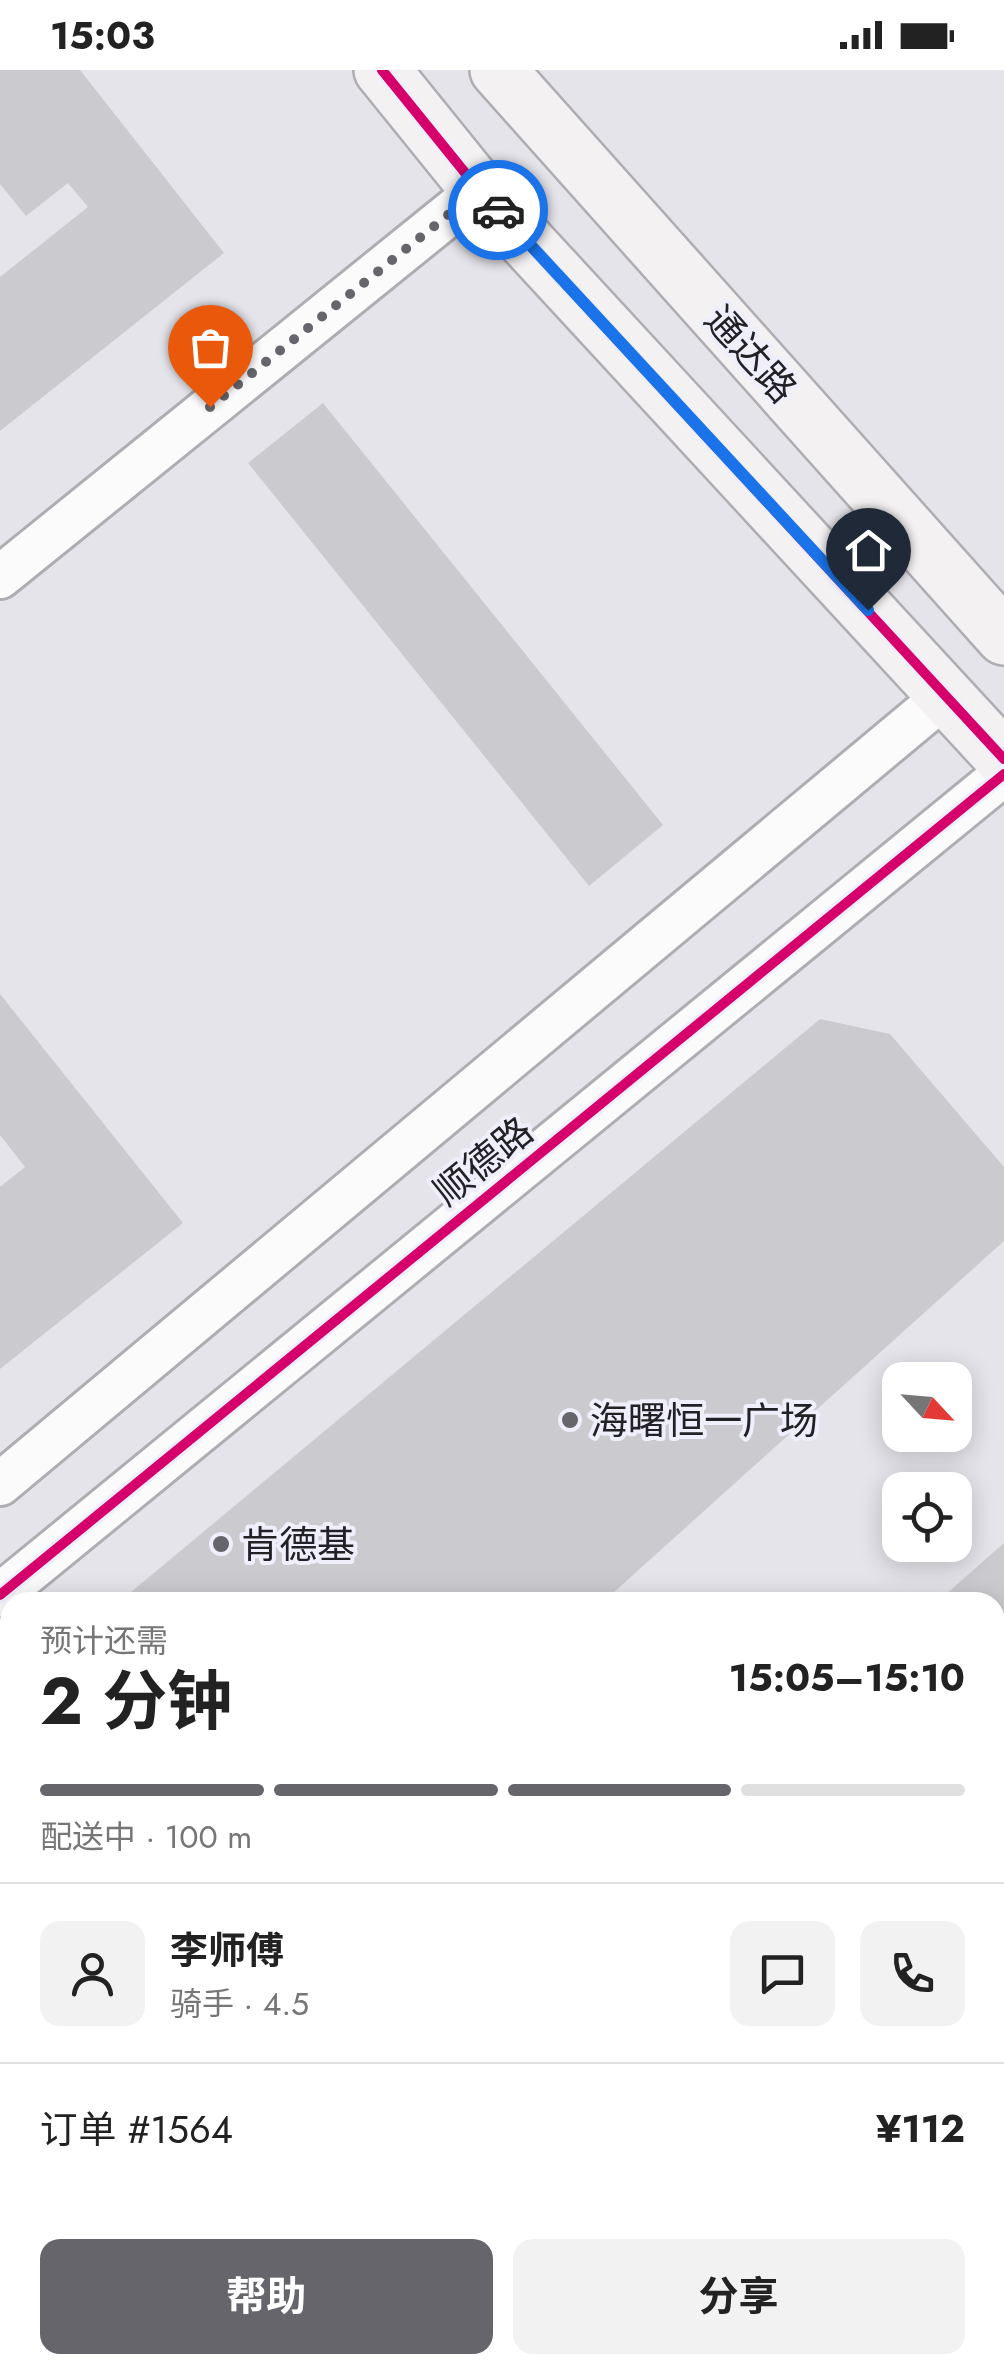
<!DOCTYPE html>
<html lang="zh">
<meta charset="utf-8">
<style>
:root{--surface:#fff;--page:#f2f2f2;--text:#222;--muted:#767676;--line:#e0e0e0;--accent:#66656b}
body{margin:0;font-family:Jost,"Noto Sans SC",sans-serif;background:var(--page);color:var(--text);height:100vh;display:flex;flex-direction:column;font-size:38px;white-space:nowrap}
*{box-sizing:border-box;margin:0}
p{font-size:32px;color:var(--muted)}
.icon{flex:none;width:55px;height:55px;fill:none;stroke:currentColor;stroke-width:2;stroke-linecap:round;stroke-linejoin:round}
.map{position:relative;flex:1;overflow:hidden}
.sheet{position:absolute;left:0px;top:1522px;width:1005px;height:782px;display:flex;flex-direction:column;background:var(--surface);border-radius:30px 30px 0 0;box-shadow:0 5px 25px #0003}
.sheet>*{flex:none}
.needle{width:65px;rotate:116deg}
.buttons{position:absolute;left:882px;top:1292px;display:grid;gap:20px}
.buttons a{display:grid;place-items:center;width:90px;height:90px;border-radius:20px;background:var(--surface);box-shadow:0 5px 25px #0003;font-size:50px}
.pin{position:absolute;display:grid;place-items:center;width:85px;height:85px;color:#fff;margin:-102px -42px;border-radius:50% 50% 50% 0;rotate:-45deg;box-shadow:0 0 10px #0007}
.pin .icon{rotate:45deg}
.courier{position:absolute;display:grid;place-items:center;width:100px;height:100px;margin:-50px;border:8px solid #1a73e8;border-radius:50%;background:#fff;color:#222;box-shadow:0 2px 12px #0007}
.summary em{font-style:normal;font-weight:700}
.summary div{display:flex;flex-direction:column-reverse}
.summary{display:flex;align-items:center;justify-content:space-between;height:170px;padding:0 40px}
h1{font-size:65px;font-weight:700;line-height:75px}
.bar{display:grid;grid-template-columns:repeat(4,1fr);gap:15px 10px;align-content:center;height:120px;padding:0 40px}
.bar i{height:12px;border-radius:8px;background:var(--line)}
.bar .active{background:var(--accent)}
.bar p{grid-column:span 4}
.line{display:flex;align-items:center;gap:25px;padding:0 40px;border-top:2px solid var(--line)}
.line div{flex:1}
.round{display:grid;place-items:center;flex:none;width:105px;height:105px;border-radius:20px;background:var(--page)}
.button{display:flex;gap:20px;margin-top:auto;padding:20px 40px}
.button a{flex:1;height:115px;border-radius:20px;background:var(--accent);color:#fff;font-size:40px;font-weight:700;line-height:115px;text-align:center}
.button a+a{background:var(--page);color:var(--text)}
.status{display:flex;justify-content:space-between;align-items:center;height:70px;padding:0 50px;background:var(--surface);direction:ltr}
.status svg{height:28px;fill:currentColor}
.map>svg:first-child{display:block}
.building{fill:#cbcbcf}
.lines{fill:none;stroke-linecap:round;stroke-linejoin:round}
.lane-casing{stroke:#aeaeb2;stroke-width:25}
.street-casing{stroke:#aeaeb2;stroke-width:48}
.secondary-casing{stroke:#aeaeb2;stroke-width:60}
.primary-casing{stroke:#afa6aa;stroke-width:60}
.highway-casing{stroke:#afa6aa;stroke-width:60}
.lane{stroke:#fbfbfc;stroke-width:20}
.street{stroke:#fbfbfc;stroke-width:42}
.secondary{stroke:#f4f1f2;stroke-width:55}
.primary{stroke:#ede7e9;stroke-width:55}
.highway{stroke:#e3dadc;stroke-width:55}
.cycleway-casing{stroke:#efeefb;stroke-width:16}
.cycleway{stroke:#d6006c;stroke-width:10}
.done{stroke:#66656b;stroke-width:10;stroke-dasharray:0 18}
.route{stroke:#1a73e8;stroke-width:12}
.poi-dot{fill:#66656b;stroke:#efeefb;stroke-width:4}
.labels{text-anchor:middle;dominant-baseline:central;stroke-width:8;stroke-linejoin:round;paint-order:stroke}
.street-label{font-size:38px;fill:#222126;stroke:#efeefb}
.poi-label{font-size:38px;fill:#222126;stroke:#efeefb;text-anchor:start}
</style>
<div class="status"><b>15:03</b><svg viewBox="0 0 49 12"><path d="M0 12V9h3v3zM5 12V6h3v6zM10 12V3h3v9zM15 12V0h3v12zM26 1h20v11H26zM47 4h2v5h-2z"/></svg></div>
<div class="map">
<svg width="1004" height="2304" viewBox="0 0 1004 2304">
<rect width="100%" height="100%" fill="#e4e4ea"/>
<path class="building" d="M0,0H80L224,183L0,361V207L88,137L68,113L26,146L0,114Z
M323,333L663,755L589,816L248,393Z
M0,924L183,1153L0,1299V1117L25,1097L0,1065Z
M820,949L890,964L1004,1097V1171L603,1532H119Z
M1004,1473V1651L995,1640V1532H937Z
M1004,1670V1714L995,1702V1685Z
M12,2295H77L73,2304H7Z"/>
<g class="lines">
<g class="lane-casing">
<path id="lane" d="M0,2239L10,2212"/>
</g>
<g class="street-casing">
<path id="street" d="M0,507L479,120
M0,1414L946,625
M0,1525L1004,704"/>
</g>
<g class="secondary-casing">
<path id="secondary" d="M382,0L479,120L1004,689
M498,0L1004,567
M0,1822L10,1832
M0,1951L10,1961
M327,2295L336,2304
M444,2295L453,2304"/>
</g>
<g class="primary-casing">
<path id="primary" d="M995,2101L1004,2093
M754,2304L764,2295
M971,2304L981,2295"/>
</g>
<g class="highway-casing">
<path id="highway" d="M995,2147L1004,2138
M995,2220L1004,2212
M822,2304L832,2295
M902,2304L912,2295"/>
</g>
<use href="#lane" class="lane"/>
<use href="#street" class="street"/>
<use href="#secondary" class="secondary"/>
<use href="#primary" class="primary"/>
<use href="#highway" class="highway"/>
<g class="cycleway-casing">
<path id="cycleway" d="M382,0L479,120L1004,689
M0,1525L1004,704"/>
</g>
<use href="#cycleway" class="cycleway"/>
</g>
<g class="lines">
<path class="done" d="M210,337L479,120L498,140"/>
<path class="route" d="M498,140L868,540"/>
</g>
<g class="poi-dot">
<circle cx="570" cy="1350" r="10"/>
<circle cx="221" cy="1474" r="10"/>
</g>
<g class="labels">
<g class="street-label">
<text transform="translate(751 284) rotate(48)">通达路</text>
<text transform="translate(483 1091) rotate(-39)">顺德路</text>
</g>
<g class="poi-label">
<text x="590" y="1350">海曙恒一广场</text>
<text x="241" y="1474">肯德基</text>
</g>
</g>
</svg>
<div class="buttons">
<a><svg class="needle" viewBox="-14 -14 28 28"><path d="M0-13l5 13h-10z" fill="#e53935"/><path d="M0 13l5-13h-10z" fill="#767676"/></svg></a>
<a><svg class="icon" aria-label="locate" viewBox="0 0 24 24"><circle cx="12" cy="12" r="6"/><path d="M12 2v4M12 18v4M2 12h4M18 12h4"/></svg></a>
</div>
<div class="pin" style="left:210px;top:337px;background:#ea580c"><svg class="icon" aria-label="bag" viewBox="0 0 24 24"><path d="M5 8h14l-1 12H6zM9 8a3 3 0 0 1 6 0"/></svg></div>
<div class="pin" style="left:868px;top:540px;background:#1f2937"><svg class="icon" aria-label="home" viewBox="0 0 24 24"><path d="M3 11l9-7 9 7M6 9v11h12V9"/></svg></div>
<div class="courier" style="left:498px;top:140px"><svg class="icon" aria-label="car" viewBox="0 0 24 24"><path d="M5 17H2v-5l4-1 3-4h7l3 4 3 1v5h-3M9 17h6M6 11h13"/><circle cx="7" cy="17" r="2"/><circle cx="17" cy="17" r="2"/></svg></div>
<section class="sheet">
<div class="summary"><div><h1>2 分钟</h1><p>预计还需</p></div><em>15:05–15:10</em></div>
<div class="bar"><i class="active"></i><i class="active"></i><i class="active"></i><i></i><p>配送中 · 100 m</p></div>
<div class="line" style="height:180px"><a class="round"><svg class="icon" aria-label="person" viewBox="0 0 24 24"><circle cx="12" cy="8" r="4"/><path d="M4 21q1-7 8-7t8 7"/></svg></a><div><b>李师傅</b><p>骑手 · 4.5</p></div><a class="round"><svg class="icon" aria-label="chat" viewBox="0 0 24 24"><path d="M4 5h16v11H9l-5 4z"/></svg></a><a class="round"><svg class="icon" aria-label="phone" viewBox="0 0 24 24"><path d="M5 4h4l2 5-3 2q2 4 5 5l2-3 5 2v4C11 20 4 13 5 4z"/></svg></a></div>
<div class="line" style="height:130px"><div>订单 #1564</div><b>¥112</b></div>
<div class="button"><a>帮助</a><a>分享</a></div>
</section>
</div>
